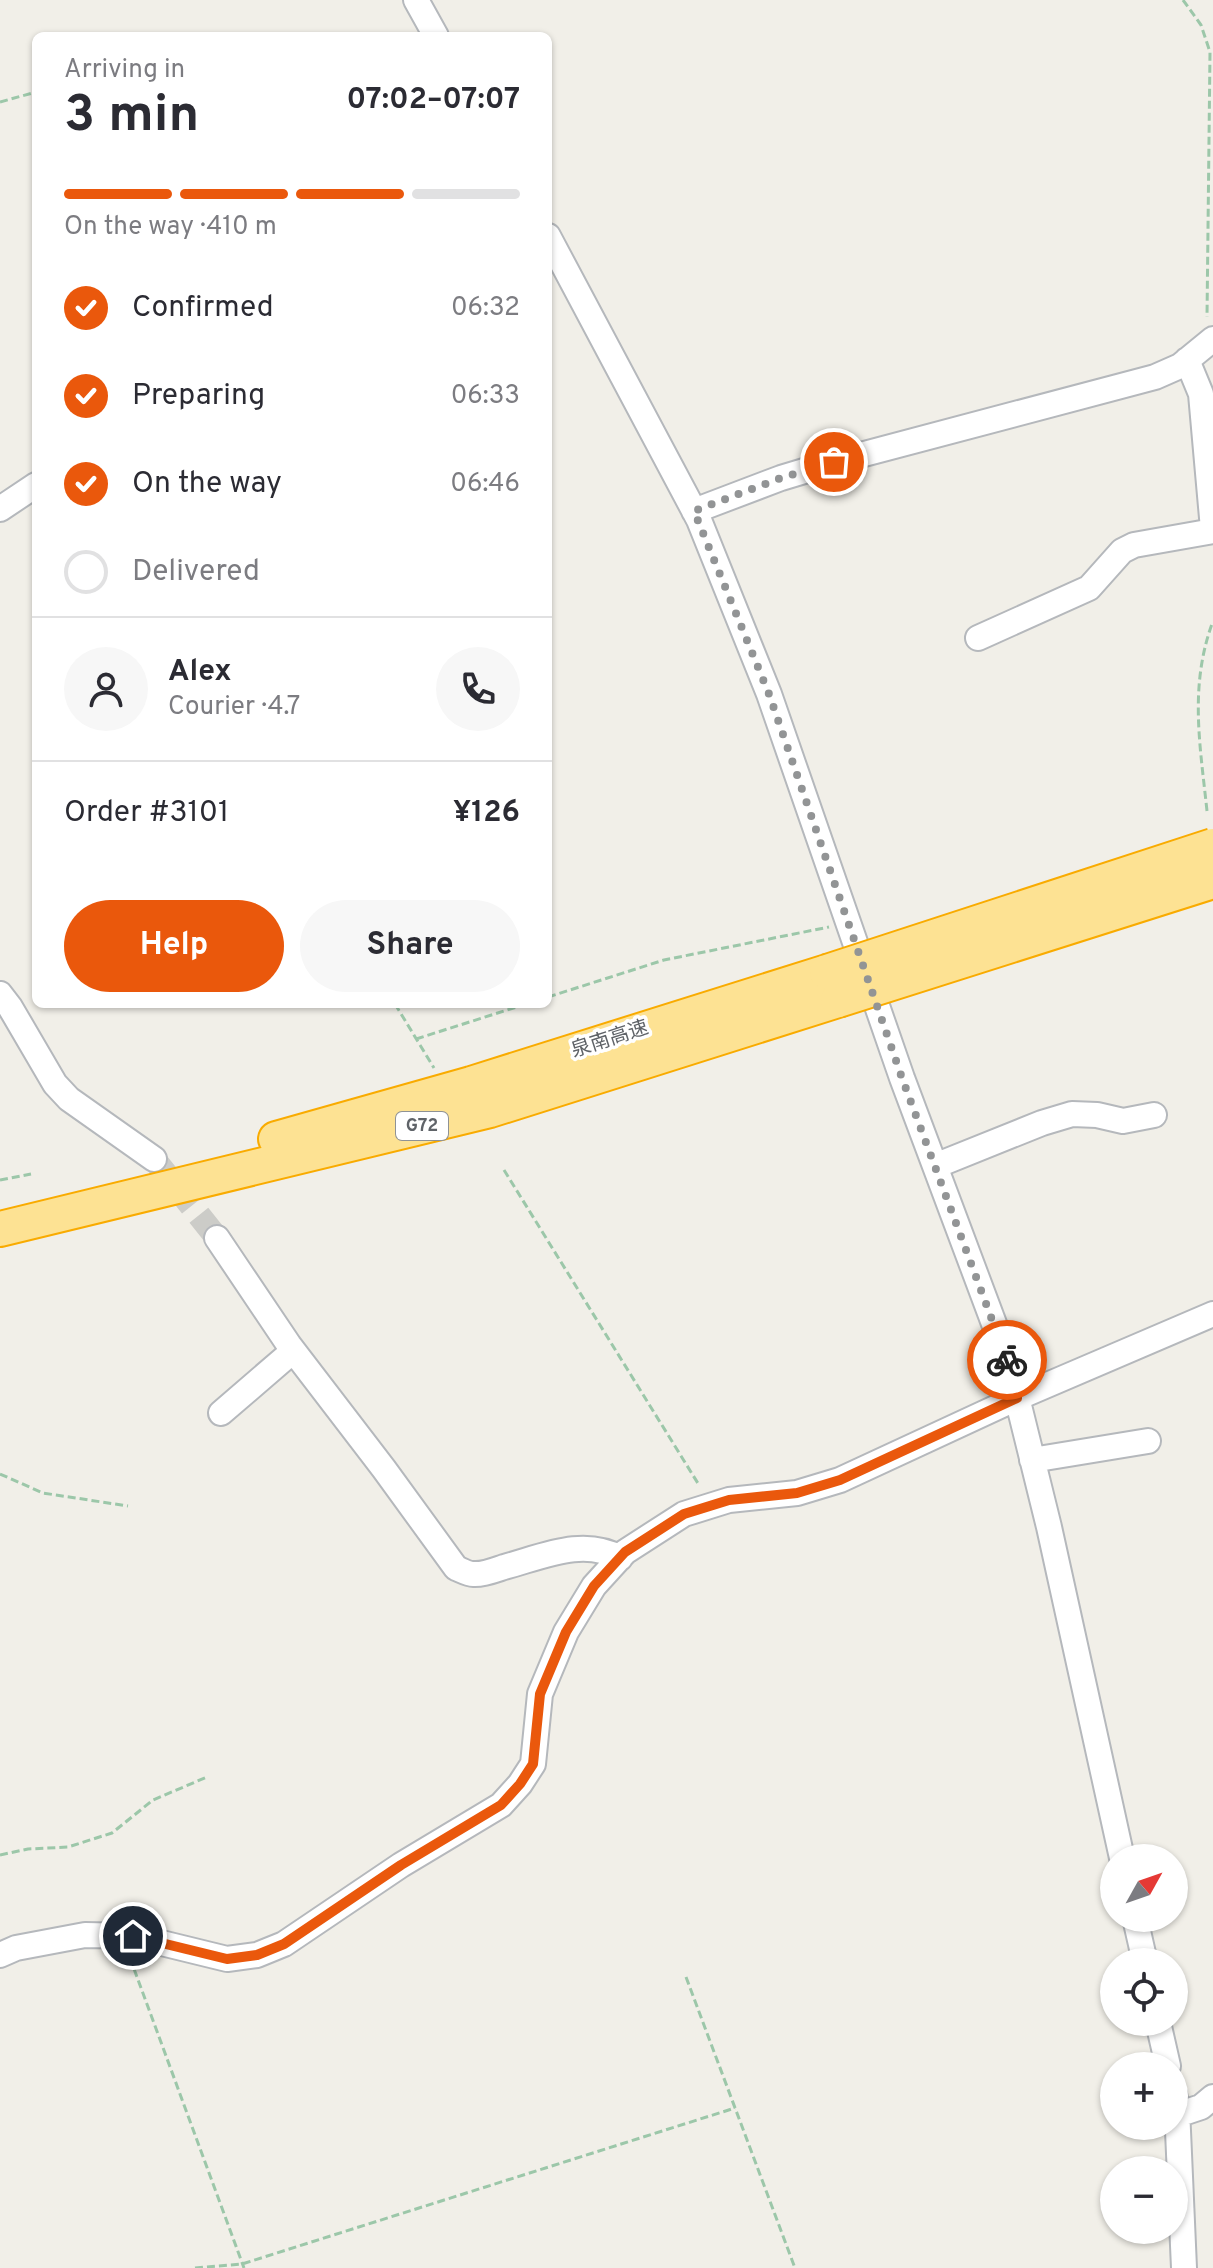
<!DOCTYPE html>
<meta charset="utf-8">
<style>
:root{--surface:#fff;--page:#f7f7f7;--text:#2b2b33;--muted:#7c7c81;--line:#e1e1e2;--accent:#ea580c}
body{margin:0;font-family:Overpass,"Noto Sans SC",sans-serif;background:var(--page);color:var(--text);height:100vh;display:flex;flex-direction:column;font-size:30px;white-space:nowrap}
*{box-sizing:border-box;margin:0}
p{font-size:26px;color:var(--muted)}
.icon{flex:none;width:44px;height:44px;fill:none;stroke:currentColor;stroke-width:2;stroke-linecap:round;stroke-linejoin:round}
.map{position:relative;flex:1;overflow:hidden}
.drawer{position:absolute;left:32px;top:32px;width:520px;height:976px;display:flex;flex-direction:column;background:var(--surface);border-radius:12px;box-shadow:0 2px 6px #0004}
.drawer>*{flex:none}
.needle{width:52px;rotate:50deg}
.controls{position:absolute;left:1100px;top:1844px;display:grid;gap:16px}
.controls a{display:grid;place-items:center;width:88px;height:88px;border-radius:50%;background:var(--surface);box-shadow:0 2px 6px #0004;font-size:40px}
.pin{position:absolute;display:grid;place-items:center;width:68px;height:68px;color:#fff;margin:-34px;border:4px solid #fff;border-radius:50%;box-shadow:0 2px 8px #0007}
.courier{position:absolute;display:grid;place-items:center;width:80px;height:80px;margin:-40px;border:6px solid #ea580c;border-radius:50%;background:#fff;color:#222;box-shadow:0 2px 10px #0007}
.overview em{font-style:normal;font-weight:700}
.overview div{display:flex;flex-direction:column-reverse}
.overview{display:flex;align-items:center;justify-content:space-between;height:136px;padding:0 32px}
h1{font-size:52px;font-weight:700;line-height:60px}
.bar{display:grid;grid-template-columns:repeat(4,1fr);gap:12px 8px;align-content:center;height:96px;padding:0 32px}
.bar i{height:10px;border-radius:6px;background:var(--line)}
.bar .selected{background:var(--accent)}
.bar p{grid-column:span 4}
.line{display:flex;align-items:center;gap:20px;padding:0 32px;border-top:2px solid var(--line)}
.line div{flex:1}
.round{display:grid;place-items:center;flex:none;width:84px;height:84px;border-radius:42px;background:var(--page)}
ol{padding:0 32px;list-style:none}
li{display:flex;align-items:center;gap:24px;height:88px}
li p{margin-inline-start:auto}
li .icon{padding:8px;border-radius:50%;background:var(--accent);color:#fff;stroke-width:4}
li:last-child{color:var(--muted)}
li i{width:44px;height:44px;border:4px solid var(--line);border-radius:50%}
.primary-button{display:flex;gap:16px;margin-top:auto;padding:16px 32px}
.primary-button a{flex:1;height:92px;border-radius:48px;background:var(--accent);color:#fff;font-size:32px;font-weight:700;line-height:92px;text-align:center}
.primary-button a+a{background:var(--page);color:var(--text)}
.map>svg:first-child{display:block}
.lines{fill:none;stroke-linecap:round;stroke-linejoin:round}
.minor-tunnel{stroke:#ccccc8;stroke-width:24;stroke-dasharray:24 12;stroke-linecap:butt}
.minor-casing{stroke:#b5b8bc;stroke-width:28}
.highway-casing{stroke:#f9ab00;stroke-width:38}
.path{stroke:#9cc7a9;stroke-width:3;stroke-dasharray:8 4;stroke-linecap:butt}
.minor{stroke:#fff;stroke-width:24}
.highway{stroke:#fde293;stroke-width:34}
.highway-bridge-casing{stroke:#f9ab00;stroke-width:38;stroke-linecap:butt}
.highway-bridge{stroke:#fde293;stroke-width:34}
.done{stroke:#929495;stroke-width:8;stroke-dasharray:0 14.4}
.route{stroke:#ea580c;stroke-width:10}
.labels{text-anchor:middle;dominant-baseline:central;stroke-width:7;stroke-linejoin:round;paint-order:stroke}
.shield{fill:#fff;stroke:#8f9295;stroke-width:2}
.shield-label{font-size:18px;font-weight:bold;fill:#5f6368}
.street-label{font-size:20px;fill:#5f6368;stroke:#fff}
</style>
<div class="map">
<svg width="1213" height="2268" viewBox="0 0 1213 2268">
<rect width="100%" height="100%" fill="#f1efe8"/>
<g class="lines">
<path class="minor-tunnel" d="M154,1159L217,1238"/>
<g class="minor-casing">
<path id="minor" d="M416,0L436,36
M548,236L699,520L769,694L902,1078L1008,1361L1049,1527L1122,1858
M1187,360L1201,394L1213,529
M0,509L36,485
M694,511L781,478L834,462L1155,377L1180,366L1213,339
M978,638L1089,588L1122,551L1134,545L1213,531
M0,994L10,1007L55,1084L69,1099L154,1159
M935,1166L1042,1123L1072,1114L1097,1115L1123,1121L1154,1115
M217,1238L289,1345L384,1469L456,1568C461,1570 468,1574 473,1574C483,1575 495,1570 504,1567C542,1557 583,1537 620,1558
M221,1413L293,1351
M1032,1460L1148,1441
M1135,1918L1145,1962
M0,1955L16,1948L85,1935L133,1936L227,1959L257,1955L284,1944L401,1865L501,1805L520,1784L533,1764L540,1694L566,1632L594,1586L625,1552L684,1514L729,1500L797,1493L840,1480L1017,1398L1213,1314
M1158,2022L1168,2066
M1174,2094L1177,2108L1184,2268
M1177,2115L1201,2107L1213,2097"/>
</g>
<g class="highway-casing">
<path id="highway" d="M276,1139L471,1084L827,972
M0,1229L490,1110L838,1000"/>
</g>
<path class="path" d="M1183,0L1201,25L1210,52L1207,317
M0,102L36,92
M1207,811C1200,744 1189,686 1213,621
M548,997L664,960L829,927
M395,1004L434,1068
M416,1039L526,1004
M504,1170L699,1485
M0,1180L31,1174
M0,1474L43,1493L128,1506
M0,1855L28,1849L68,1847L112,1833L153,1800L207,1777
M130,1958L244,2268
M686,1977L795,2268
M195,2268L242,2264L735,2108"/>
<use href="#minor" class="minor"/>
<use href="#highway" class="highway"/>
<g class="highway-bridge-casing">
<path id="highway-bridge" d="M827,972L1213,846
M838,1000L1213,881"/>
</g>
<use href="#highway-bridge" class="highway-bridge"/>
</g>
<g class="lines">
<path class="done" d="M834,462L781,478L694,511L769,694L902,1078L1007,1360"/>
<path class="route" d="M133,1936L227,1959L257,1955L284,1944L401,1865L501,1805L520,1784L533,1764L540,1694L566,1632L594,1586L625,1552L684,1514L729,1500L797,1493L840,1480L1017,1398L1007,1360"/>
</g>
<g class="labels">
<rect class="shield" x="396" y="1112" width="52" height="28" rx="6"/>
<g class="shield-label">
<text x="422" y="1126">G72</text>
</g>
<g class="street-label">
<text transform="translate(610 1040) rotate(-18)">泉南高速</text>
</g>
</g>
</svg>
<div class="controls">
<a><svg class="needle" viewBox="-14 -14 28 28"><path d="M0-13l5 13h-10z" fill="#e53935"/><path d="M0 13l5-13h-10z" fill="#7c7c81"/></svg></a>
<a><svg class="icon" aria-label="locate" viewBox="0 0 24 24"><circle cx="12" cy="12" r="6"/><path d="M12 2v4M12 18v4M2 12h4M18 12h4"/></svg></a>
<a>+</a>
<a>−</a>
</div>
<div class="pin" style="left:834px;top:462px;background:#ea580c"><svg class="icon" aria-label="bag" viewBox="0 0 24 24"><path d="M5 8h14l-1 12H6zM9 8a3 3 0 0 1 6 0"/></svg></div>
<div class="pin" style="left:133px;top:1936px;background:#1f2937"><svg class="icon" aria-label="home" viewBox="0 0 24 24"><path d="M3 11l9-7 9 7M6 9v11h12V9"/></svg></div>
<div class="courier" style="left:1007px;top:1360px"><svg class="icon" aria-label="bike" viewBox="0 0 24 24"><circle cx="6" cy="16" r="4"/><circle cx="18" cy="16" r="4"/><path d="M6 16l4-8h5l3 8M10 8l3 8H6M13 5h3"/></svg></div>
<section class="drawer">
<div class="overview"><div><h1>3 min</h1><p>Arriving in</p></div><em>07:02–07:07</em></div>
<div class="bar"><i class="selected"></i><i class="selected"></i><i class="selected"></i><i></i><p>On the way · 410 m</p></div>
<ol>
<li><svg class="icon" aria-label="check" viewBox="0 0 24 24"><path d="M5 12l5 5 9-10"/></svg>Confirmed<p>06:32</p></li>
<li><svg class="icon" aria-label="check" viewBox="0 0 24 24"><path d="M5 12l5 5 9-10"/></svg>Preparing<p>06:33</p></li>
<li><svg class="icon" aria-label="check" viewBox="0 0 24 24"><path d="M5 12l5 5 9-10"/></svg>On the way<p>06:46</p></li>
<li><i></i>Delivered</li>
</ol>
<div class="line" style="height:144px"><a class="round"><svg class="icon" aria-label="person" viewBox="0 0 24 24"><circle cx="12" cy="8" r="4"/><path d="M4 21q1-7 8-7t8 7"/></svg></a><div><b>Alex</b><p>Courier · 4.7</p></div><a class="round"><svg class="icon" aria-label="phone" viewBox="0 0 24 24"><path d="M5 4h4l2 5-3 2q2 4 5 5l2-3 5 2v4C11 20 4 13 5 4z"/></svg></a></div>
<div class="line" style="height:104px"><div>Order #3101</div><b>¥126</b></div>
<div class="primary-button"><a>Help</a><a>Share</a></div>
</section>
</div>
